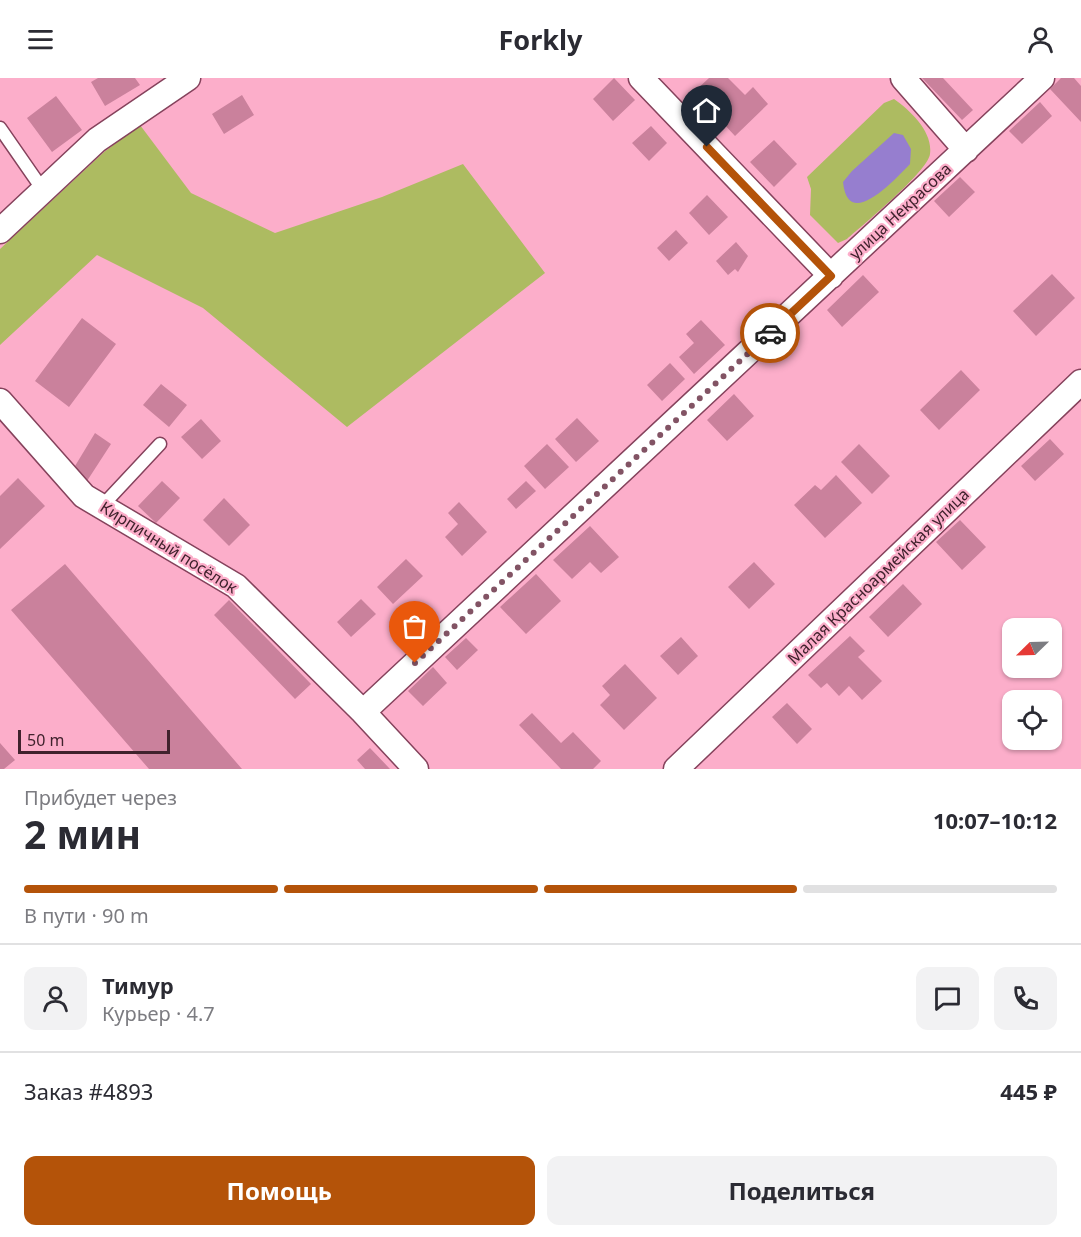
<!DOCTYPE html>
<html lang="ru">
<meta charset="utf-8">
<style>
:root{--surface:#fff;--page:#f2f2f3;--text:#2b2b33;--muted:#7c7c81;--line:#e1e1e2;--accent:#b45309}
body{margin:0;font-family:"Noto Sans",sans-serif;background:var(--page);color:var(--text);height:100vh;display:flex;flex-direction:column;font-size:22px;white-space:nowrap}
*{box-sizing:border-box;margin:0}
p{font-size:20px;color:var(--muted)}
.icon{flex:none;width:33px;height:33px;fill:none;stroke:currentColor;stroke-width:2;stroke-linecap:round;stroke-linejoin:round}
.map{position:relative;height:691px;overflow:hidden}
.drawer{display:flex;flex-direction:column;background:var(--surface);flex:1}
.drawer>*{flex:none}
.needle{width:39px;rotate:247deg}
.buttons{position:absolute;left:1002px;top:540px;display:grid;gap:12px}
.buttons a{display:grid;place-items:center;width:60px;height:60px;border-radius:12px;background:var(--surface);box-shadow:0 2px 4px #0004;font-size:30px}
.scale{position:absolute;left:18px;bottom:15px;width:152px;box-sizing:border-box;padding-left:6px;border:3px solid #40222d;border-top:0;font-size:16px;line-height:21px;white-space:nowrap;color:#40222d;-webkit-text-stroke:4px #fcaeca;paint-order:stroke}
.pin{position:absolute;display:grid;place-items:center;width:51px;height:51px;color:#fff;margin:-62px -26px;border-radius:50% 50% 50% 0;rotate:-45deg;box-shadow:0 0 6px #0007}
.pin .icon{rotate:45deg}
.courier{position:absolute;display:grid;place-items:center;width:60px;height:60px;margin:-30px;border:4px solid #b45309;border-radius:50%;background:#fff;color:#222;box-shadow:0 2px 8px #0007}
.headline em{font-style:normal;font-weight:700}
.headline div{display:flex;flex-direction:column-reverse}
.headline{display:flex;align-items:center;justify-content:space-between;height:102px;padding:0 24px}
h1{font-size:39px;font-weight:700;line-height:45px}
.bar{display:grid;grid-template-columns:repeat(4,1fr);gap:9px 6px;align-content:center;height:72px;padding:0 24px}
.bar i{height:8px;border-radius:4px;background:var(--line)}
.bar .selected{background:var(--accent)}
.bar p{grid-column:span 4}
.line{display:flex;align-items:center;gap:15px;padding:0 24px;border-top:2px solid var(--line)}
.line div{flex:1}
.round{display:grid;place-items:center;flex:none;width:63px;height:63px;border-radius:12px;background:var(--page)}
.button{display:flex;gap:12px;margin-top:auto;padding:12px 24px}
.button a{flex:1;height:69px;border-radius:12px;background:var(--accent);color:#fff;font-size:24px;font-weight:700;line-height:69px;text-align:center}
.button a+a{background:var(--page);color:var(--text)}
header{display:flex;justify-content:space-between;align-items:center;height:78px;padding:0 24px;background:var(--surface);font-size:27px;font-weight:700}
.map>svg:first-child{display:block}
.green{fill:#adbb61}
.water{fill:#967ecf}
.building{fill:#ca819c}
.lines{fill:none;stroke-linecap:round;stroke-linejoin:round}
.lane-casing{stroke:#85425c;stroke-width:15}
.street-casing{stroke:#85425c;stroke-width:27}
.lane{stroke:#fff;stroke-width:12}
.street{stroke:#fff;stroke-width:24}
.done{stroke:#825364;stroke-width:6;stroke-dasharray:0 10.8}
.route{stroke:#b45309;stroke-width:8}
.labels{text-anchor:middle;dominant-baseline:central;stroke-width:4.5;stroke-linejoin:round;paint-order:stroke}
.street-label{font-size:16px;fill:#40222d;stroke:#fcaeca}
</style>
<header><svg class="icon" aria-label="menu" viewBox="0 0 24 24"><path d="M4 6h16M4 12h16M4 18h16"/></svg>Forkly<svg class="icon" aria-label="person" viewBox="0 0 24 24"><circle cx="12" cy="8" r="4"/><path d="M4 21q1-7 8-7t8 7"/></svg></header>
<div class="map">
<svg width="1081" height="691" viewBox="0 0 1081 691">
<rect width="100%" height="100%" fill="#fcaeca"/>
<path class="green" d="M894,21C911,33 933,54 930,76C928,93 863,147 847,161L838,165L810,137L811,111L807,99L884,25Z
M140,47L191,115L275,155L382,119L463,86L545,195L347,349L203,230L97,177L0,267V171L104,74Z"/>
<path class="water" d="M894,55L903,57L911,71L910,86C895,101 848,154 843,104L852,93Z"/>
<path class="building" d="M98,0H135L140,7L105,28L91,4Z
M614,0L635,22L613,43L593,21Z
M709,0H728L745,17L753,9L768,26L735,58L694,14Z
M922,0H943L973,32L962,42Z
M1061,0H1074L1081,8V44L1050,11Z
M242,17L254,37L224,56L212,36Z
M56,18L82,52L52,74L27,40Z
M1040,24L1052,38L1022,66L1009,53Z
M651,48L667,65L649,83L632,65Z
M774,62L797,86L774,109L750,84Z
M960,99L975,114L949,139L934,123Z
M707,117L728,139L709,157L689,135Z
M676,152L688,165L669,183L657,170Z
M736,164L748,178L738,194L735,191L728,197L716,183Z
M1052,196L1075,220L1036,258L1013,233Z
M863,197L879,214L842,249L827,232Z
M82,240L116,266L69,329L35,303Z
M701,242L725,267L694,296L679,279L694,265L686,256Z
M670,285L685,301L662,323L647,307Z
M961,292L980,312L939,352L920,332Z
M161,306L187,327L169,349L143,327Z
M734,316L754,338L727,363L707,342Z
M577,340L599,363L576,384L555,361Z
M201,341L221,363L202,381L181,359Z
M95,355L111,366L87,403L72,393Z
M1050,361L1064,376L1035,403L1021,388Z
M547,366L569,389L545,411L524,388Z
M859,366L890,398L872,416L841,384Z
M836,397L862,425L825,460L794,427L815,407L821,412Z
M18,400L45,428L0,471V418Z
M162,403L180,420L156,445L138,428Z
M526,403L536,413L516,431L507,421Z
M224,420L250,447L229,468L203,442Z
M459,424L487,454L462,478L445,459L458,446L448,435Z
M960,442L986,469L962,492L936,464Z
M590,448L619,479L601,495L590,484L572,501L553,482Z
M406,481L423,498L393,526L377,509Z
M754,484L775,506L749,531L728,509Z
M65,486L242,691H149L11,532Z
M536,496L561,523L526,556L500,529Z
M903,506L922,526L888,559L869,539Z
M361,521L376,536L351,559L337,544Z
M229,522L311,606L295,621L214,537Z
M850,558L865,573L858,579L882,603L862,622L849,608L839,618L827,605L821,610L808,597Z
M681,559L698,578L678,597L660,578Z
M466,560L478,572L457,592L445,579Z
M625,586L657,620L624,652L600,627L610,617L602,608Z
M433,589L447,605L423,628L408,613Z
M787,625L812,651L797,666L772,639Z
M532,635L561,665L573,654L601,683L593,691H561L519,647Z
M0,665L15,682L4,691H0Z
M370,670L390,691H365L357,682Z"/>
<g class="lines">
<g class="lane-casing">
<path id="lane" d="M0,50L43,112
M102,428L160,366"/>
</g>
<g class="street-casing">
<path id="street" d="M641,0L831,198
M903,0L966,72
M0,153L97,62L188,0
M0,323L84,418L236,508L363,634L416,691
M363,634L1042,0
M676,691L1081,304"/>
</g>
<use href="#lane" class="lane"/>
<use href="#street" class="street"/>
</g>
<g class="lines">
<path class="done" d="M415,585L770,255"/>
<path class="route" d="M707,69L831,198L770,255"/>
</g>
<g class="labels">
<g class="street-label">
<text transform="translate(900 133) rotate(-43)">улица Некрасова</text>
<text transform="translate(169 469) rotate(32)">Кирпичный посёлок</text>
<text transform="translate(878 498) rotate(-44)">Малая Красноармейская улица</text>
</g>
</g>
</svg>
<div class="buttons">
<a><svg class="needle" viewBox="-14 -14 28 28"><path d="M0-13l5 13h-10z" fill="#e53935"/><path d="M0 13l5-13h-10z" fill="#7c7c81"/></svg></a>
<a><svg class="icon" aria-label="locate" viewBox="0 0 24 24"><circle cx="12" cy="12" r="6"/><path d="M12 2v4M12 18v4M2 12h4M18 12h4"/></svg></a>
</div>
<div class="scale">50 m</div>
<div class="pin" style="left:415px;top:585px;background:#ea580c"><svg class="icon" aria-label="bag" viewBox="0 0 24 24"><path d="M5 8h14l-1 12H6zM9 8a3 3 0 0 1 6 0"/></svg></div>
<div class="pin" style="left:707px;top:69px;background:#1f2937"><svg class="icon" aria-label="home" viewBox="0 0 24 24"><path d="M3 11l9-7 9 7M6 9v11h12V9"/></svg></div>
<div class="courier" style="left:770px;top:255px"><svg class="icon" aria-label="car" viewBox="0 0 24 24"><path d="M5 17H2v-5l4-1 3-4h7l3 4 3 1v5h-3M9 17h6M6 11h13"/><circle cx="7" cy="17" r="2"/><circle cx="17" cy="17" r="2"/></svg></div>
</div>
<section class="drawer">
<div class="headline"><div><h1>2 мин</h1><p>Прибудет через</p></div><em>10:07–10:12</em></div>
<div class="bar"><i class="selected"></i><i class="selected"></i><i class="selected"></i><i></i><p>В пути · 90 m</p></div>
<div class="line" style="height:108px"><a class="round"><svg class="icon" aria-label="person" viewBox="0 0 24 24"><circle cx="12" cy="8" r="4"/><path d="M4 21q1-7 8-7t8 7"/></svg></a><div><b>Тимур</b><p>Курьер · 4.7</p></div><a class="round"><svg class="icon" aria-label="chat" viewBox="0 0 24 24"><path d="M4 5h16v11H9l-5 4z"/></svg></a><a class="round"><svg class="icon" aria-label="phone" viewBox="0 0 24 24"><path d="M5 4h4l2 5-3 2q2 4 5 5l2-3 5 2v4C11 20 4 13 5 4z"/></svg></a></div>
<div class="line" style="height:78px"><div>Заказ #4893</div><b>445 ₽</b></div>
<div class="button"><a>Помощь</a><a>Поделиться</a></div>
</section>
